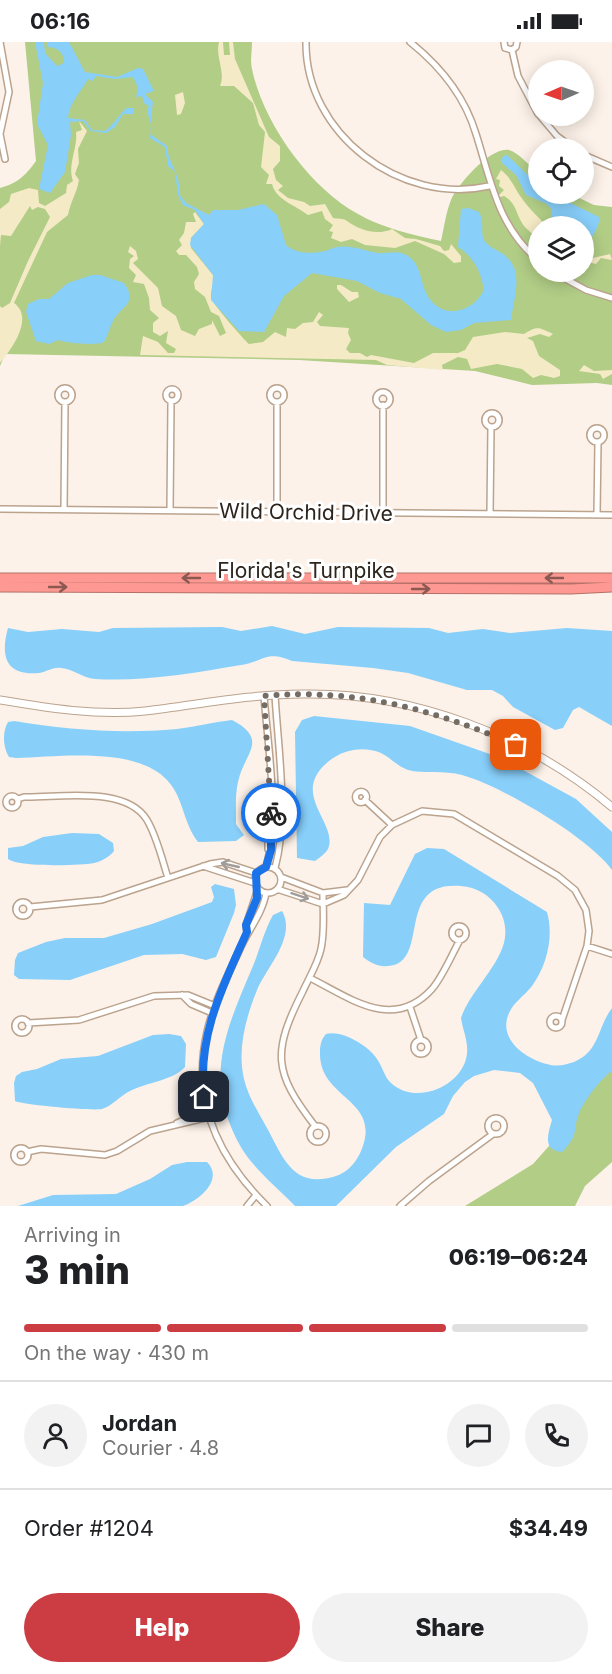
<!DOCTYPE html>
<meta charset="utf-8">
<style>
:root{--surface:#fff;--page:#f2f2f2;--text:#202124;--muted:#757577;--line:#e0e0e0;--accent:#cc3d43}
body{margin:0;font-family:Inter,sans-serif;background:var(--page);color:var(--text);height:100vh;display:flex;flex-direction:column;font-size:22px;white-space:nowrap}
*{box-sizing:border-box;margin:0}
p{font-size:20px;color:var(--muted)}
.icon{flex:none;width:33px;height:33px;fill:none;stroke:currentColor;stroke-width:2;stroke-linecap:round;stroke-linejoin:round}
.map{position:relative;height:1164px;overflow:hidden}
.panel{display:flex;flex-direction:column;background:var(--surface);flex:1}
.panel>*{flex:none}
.needle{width:39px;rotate:268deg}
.controls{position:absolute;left:528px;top:18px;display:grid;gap:12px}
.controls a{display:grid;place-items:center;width:66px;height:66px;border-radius:50%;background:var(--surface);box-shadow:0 3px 15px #0003;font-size:30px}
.pin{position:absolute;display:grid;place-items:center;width:51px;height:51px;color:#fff;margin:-26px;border-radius:12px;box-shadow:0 3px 9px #0006}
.courier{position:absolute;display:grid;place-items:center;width:60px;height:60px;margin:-30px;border:4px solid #1a73e8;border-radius:50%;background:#fff;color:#222;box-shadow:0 2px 8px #0007}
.overview em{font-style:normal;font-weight:800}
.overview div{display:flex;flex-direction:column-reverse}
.overview{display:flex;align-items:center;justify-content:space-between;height:102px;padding:0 24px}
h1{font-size:39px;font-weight:800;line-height:45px}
.bar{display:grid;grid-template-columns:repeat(4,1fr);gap:9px 6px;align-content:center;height:72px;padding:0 24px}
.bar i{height:8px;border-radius:4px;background:var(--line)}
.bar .on{background:var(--accent)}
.bar p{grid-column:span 4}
.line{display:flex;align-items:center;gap:15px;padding:0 24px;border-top:2px solid var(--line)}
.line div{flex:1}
.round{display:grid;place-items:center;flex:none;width:63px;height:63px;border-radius:32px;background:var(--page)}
.primary-button{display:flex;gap:12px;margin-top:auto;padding:12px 24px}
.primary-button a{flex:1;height:69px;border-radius:36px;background:var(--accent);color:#fff;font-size:24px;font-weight:800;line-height:69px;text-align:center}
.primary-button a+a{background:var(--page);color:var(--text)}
.status{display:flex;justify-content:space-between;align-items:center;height:42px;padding:0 30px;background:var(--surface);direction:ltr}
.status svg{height:16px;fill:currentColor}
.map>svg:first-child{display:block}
.green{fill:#b1cd86;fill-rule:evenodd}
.sand{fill:#f4eac5}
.water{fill:#88cffa}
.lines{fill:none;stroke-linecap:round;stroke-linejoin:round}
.minor-casing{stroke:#bba38e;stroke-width:8}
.tertiary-casing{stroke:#bba38e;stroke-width:9}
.motorway-casing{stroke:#b47069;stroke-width:11}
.minor{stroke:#fff;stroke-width:5}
.tertiary{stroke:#fff;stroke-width:7}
.motorway{stroke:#fd9992;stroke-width:9}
.oneway{stroke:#8b5951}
.oneway2{stroke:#a09c99}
.done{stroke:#756c64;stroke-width:6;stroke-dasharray:0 10.8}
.route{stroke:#1a73e8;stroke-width:8}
.labels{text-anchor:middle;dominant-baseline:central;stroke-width:6;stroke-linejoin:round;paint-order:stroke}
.street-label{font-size:21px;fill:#2d241c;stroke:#fff}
</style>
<div class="status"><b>06:16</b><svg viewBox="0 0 49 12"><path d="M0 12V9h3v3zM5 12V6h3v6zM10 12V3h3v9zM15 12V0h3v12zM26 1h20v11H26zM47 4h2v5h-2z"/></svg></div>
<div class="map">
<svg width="612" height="1164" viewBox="0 0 612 1164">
<rect width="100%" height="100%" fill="#fcf2e9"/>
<path class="green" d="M25,0H252C252,9 250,19 252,27C263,81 310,146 358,172C382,186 413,193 441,199C444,186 446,170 451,158C457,143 491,104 509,108C519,111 531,125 538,132V152H571L594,163L612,165V343L597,341L532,343L475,329L299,318L5,312L0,324V146C18,141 25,134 36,119ZM538,184H584V230H538Z
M612,1026V1120L585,1144L575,1164H465L533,1122L557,1095L575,1055Z"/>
<path class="sand" d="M219,0H223L224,13H230L229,0H233L235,17L269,95L280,104V119L273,127L276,138L283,144L278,148L288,156L304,160L310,164L325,162L333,176C337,177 344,176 347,179C359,188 377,194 392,187L405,196L416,197L440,204L444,209L449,208L451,202L461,214V220L454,221L444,212L415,199L395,206L365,203L352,197L341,200L331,196L333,190L329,189L333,183L325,177L322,169L308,173C295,163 276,158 272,142H266L269,133L261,125L265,90L259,83L253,61L234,44H220C226,30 215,15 219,0Z
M183,50L185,61L181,72L177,73L175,53Z
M79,79L87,89L78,107L79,121L75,132L79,138C77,151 71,158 68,173L47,190L14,261C34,275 13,306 0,321V264L2,266L10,261L28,219L50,175L45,167L38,165L32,168L30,164L11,194L1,193L0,204V167L9,160L11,152L29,146L38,148L39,161L45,164L66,151L67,143L73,139C67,123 78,106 76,90L82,88Z
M501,128C512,136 515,148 523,158C530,168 539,175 546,184L536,187L538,199C534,191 526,188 522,181C515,169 516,161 504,154L496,156L504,148L499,144L500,138L496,137Z
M195,170L204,182L191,196V206L213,233C215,241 210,248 211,256C212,261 244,298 249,302L263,300L275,290L286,295L287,286L295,287L303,281L313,280L319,270L323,273L317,280L320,284L349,286L348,291L351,298L346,307L350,311H360L367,315L371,313L414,321L433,311H458L465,308L473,295L505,290L524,292C538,284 537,285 553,292L549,295L540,292L527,296L533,299L539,314L560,328V334L554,336L541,333L533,336L522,327L497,322L471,327L467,317L458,315L442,323L443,328L387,323L376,318L140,313L143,294L158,300L168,311H174L176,307L166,301L168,289L160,294L153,290V281L159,276L150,268L149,256L144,242L133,240L136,233L129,226L130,217L134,214L128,210L130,204L136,209L138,217L133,221L158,246L162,264L176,274L181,288L195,294L199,287L212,282V278L220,294L226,291L219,274L211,270L205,255L195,247L194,240L199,232L197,225L186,213H179L176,209L182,203L179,198L184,191L186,180H196L193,172Z
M584,205H590L593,216L610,212L612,218L601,216L596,222L584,219L590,215L589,208H584Z
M341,243L352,250H358L359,255L349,260L337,247V243Z
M584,323L594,329L612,328V332L603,337L600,332L579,329Z"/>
<path class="water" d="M35,0H44L45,11L57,24L64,21C64,10 57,5 47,5V0H69L85,30L117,35L138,26L143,27L154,49L145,52L153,60C151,71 153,81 150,92L167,104C168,122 182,134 179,152L186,161L209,173L213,168H238L264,162L277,173L286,203C296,212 312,212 325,209C330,208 333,205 338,205C351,203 365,209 378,211C385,212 394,209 401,211C423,217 419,242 429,256C445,279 474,269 484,248C481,230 474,215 458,205L461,167L468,166L479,170C485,181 480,189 484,198C487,204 497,208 503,212C525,228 514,254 511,278L474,281L461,288L446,290L431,283L401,257L380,251L357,239L312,231L284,254L264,290L239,289L211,258L213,233L190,203L191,196L204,182L195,168L183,163L178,153L175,130L168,124L165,105L150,96L151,82L147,69L149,64L144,61L142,54L136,55L138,46L133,35L115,37L96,34L93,39L88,37C81,50 69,61 68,76L85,78L92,88L105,89C114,83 118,73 127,66H133V72H123L115,85L106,91L91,89L83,79L70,80L71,93L65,130L50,151L39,147L48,103L37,82L43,41Z
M507,113L538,143V152H552L599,175C601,182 591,200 584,202V184H551L552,168L547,162L526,153L516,133L501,120L503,114Z
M92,233H100L124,241C138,261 123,263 114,277C110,284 108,293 104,300C96,304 67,301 58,298L49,302L36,299L26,270L28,262L39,257H49L68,241Z
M272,584L305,592L338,585L429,586L448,591L483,587L510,591L567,586L612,589V684L579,665L573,668L563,686L555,688L513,665L503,654L492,648H467L408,631L373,626L292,619C266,608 265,619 241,623C194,631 142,640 95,637C82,636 74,627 61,626C52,625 47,630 39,631C6,634 0,615 8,586L28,590L62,587L99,590L113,586L222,585L241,589Z
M314,674L410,684L501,716L576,757L612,790V828C590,796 500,743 462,733C445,728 423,732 408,728C397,724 391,716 381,711C364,704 344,707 329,719C288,752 339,781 328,807C326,811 319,816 315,819L297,816L295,690L302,678Z
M232,678C270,698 244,711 238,740C235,753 236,768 236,782L244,793L236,799L198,800C183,781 184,756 167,738C135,704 58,715 16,716L9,715C3,706 2,690 8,680L14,679C68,688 122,692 177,687C195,685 213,680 232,678Z
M72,791L99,792L113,801L114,809C109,815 102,819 94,821C79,824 18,825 8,817V806L23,804L43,795Z
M427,806L444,807L547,870C554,895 547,923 532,944C524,954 514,960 509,971C497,998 527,1017 547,1022C557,1025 565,1023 574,1020C600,1009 597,986 612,966V1029C602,1035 584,1059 579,1071C572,1090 580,1091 562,1110C542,1108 548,1092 552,1078L533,1041L520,1031L494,1028L474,1034L465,1040L453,1054L444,1072L396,1105L336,1164H295C277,1145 256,1129 242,1107C202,1038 225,990 253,924C260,907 264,889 273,873L282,869C297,895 266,926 257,948C246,976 237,1006 244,1037C248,1054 258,1070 267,1086C283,1115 293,1148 336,1134C352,1129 362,1112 365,1096C372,1057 321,1054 320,1013C320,1005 320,999 326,992C342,988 369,1004 377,1017C382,1024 385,1036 391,1041C415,1063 458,1046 466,1017C470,1002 463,990 461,976C470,950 496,928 504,901C507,889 505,876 498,866C490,853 476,845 461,844C393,838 432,921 388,924C378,925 371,921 363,915L364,861L390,863L415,812Z
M215,842L234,847L236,863L234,871L216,915L206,918L182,912L144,913L70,938L19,937L14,933L15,918L18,911L46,900L65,896H104L152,882L212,860L214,855L211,845Z
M169,992L181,994L186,1002L185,1025C172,1039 147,1040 130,1049C120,1054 112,1064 102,1067C94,1069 23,1063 15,1059L14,1041L16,1034L22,1030L37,1027L61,1017L98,1014L153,993Z
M187,1120H207C224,1137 200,1158 183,1164H18L53,1153L116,1152L150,1137L172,1123Z"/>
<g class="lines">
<g class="minor-casing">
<path id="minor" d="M0,0L9,50L0,92L5,117
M306,0C305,92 401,164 489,144
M410,0C440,24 465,55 476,92C491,139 498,185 538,218
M504,0L505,6L512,8L518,34L538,72
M512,8L516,5L517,0
M540,74L557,94L573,106
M584,113L612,125
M553,230L586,248L612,256
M270 353a7 7 0 1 1 14 0a7 7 0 1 1-14 0Z
M58 353a7 7 0 1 1 14 0a7 7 0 1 1-14 0Z
M166 353a6 6 0 1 1 12 0a6 6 0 1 1-12 0Z
M376 357a7 7 0 1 1 14 0a7 7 0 1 1-14 0Z
M485 378a7 7 0 1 1 14 0a7 7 0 1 1-14 0Z
M590 393a7 7 0 1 1 14 0a7 7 0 1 1-14 0Z
M0,467L612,473
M64,467L65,360
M170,468L171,360
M277,469V360
M383,470V363
M490,471L491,385
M597,472L598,401
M275,653C278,706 289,775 275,826
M264,654C268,706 280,776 266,825
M355.5 755a5.5 5.5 0 1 1 11 0a5.5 5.5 0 1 1-11 0Z
M6 760a6 6 0 1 1 12 0a6 6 0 1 1-12 0Z
M18,757L24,755C59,756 126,743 147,778C157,795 162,817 168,836
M365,758L392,783
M268,807V780L271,776
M203,824L255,841
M255 838a13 13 0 1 1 26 0a13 13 0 1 1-26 0Z
M281,835L323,851
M277,847L323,862L344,853L358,838L380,795L392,783L422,769L454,772L558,834L575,848L586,868L589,889L587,904L562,978
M266,851C263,871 247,890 239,909C227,935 213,962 207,990C191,1059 219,1117 267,1164
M323,851L347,848
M16 867a7 7 0 1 1 14 0a7 7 0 1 1-14 0Z
M30,865L102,858L210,822L223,820L256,831
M452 891a7 7 0 1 1 14 0a7 7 0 1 1-14 0Z
M247,890L246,883L258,847
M587,904L612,912
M310,936C350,956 393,990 432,947C443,934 451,914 460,898
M182,953L191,962L212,971
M410,965L421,998
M550 980a6 6 0 1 1 12 0a6 6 0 1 1-12 0Z
M15 984a7 7 0 1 1 14 0a7 7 0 1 1-14 0Z
M28,981L79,978L154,954L188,953L215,964
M414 1005a7 7 0 1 1 14 0a7 7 0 1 1-14 0Z
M488 1084a8 8 0 1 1 16 0a8 8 0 1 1-16 0Z
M177,1081L207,1068
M310 1092a8 8 0 1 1 16 0a8 8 0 1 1-16 0Z
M315,1084C273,1030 272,1010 303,949C309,936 318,921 321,907C325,889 323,869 323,851
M14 1113a7 7 0 1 1 14 0a7 7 0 1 1-14 0Z
M27,1110L41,1107L105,1113L117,1109L150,1089L209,1075
M247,1164L256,1153
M400,1164L429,1139L493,1092"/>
</g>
<g class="tertiary-casing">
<path id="tertiary" d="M0,658C47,666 97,674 145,669C197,663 249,652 303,652C413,650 528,694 612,765"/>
</g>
<g class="motorway-casing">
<path id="motorway" d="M0,536H612
M0,545L571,547L612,545"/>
</g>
<use href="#minor" class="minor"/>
<use href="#tertiary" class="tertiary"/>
<use href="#motorway" class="motorway"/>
</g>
<defs><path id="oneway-shaft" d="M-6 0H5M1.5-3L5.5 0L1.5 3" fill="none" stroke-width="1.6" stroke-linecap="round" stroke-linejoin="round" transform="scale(1.5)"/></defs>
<g class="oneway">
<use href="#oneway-shaft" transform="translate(191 536) rotate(-180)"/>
<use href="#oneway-shaft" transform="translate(554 536) rotate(-180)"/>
<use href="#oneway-shaft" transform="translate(58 545)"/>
<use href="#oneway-shaft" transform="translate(421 547)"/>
</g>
<g class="oneway2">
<use href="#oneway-shaft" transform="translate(230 823) rotate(-167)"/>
<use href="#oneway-shaft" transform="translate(300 854) rotate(18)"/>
</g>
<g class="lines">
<path class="done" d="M271,771L264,654C356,646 432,667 516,703"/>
<path class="route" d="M204,1055C197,994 223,944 247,890L246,883L257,856L256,831L266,825L271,808V771"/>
</g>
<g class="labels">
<g class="street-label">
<text transform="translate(306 470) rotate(1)">Wild Orchid Drive</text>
<text x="306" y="528">Florida's Turnpike</text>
</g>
</g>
</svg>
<div class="controls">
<a><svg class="needle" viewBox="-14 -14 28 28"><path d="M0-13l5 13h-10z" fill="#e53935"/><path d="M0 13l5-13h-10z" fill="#757577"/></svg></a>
<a><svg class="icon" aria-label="locate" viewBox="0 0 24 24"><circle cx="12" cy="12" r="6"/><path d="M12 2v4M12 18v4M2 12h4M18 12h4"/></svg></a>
<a><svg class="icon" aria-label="layers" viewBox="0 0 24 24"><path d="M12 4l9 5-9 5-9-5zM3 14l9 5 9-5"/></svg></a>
</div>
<div class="pin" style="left:516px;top:703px;background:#ea580c"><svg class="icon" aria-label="bag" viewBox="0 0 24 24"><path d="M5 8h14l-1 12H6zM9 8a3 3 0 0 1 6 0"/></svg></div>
<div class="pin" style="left:204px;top:1055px;background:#1f2937"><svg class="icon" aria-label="home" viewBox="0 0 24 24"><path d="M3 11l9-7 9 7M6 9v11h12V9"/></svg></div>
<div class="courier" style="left:271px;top:771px"><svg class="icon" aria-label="bike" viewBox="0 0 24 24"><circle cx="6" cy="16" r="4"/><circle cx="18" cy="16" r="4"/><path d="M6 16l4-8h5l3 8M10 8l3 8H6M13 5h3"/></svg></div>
</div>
<section class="panel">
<div class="overview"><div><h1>3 min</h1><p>Arriving in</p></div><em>06:19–06:24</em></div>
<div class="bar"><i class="on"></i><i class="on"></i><i class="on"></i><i></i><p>On the way · 430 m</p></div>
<div class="line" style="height:108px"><a class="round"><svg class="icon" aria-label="person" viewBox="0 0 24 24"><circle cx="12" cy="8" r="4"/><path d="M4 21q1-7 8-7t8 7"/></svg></a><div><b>Jordan</b><p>Courier · 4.8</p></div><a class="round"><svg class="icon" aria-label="chat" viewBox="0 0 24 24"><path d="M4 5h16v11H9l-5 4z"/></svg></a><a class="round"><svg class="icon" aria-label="phone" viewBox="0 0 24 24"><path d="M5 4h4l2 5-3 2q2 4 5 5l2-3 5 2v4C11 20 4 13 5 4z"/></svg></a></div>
<div class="line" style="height:78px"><div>Order #1204</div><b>$34.49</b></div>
<div class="primary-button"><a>Help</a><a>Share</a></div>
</section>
